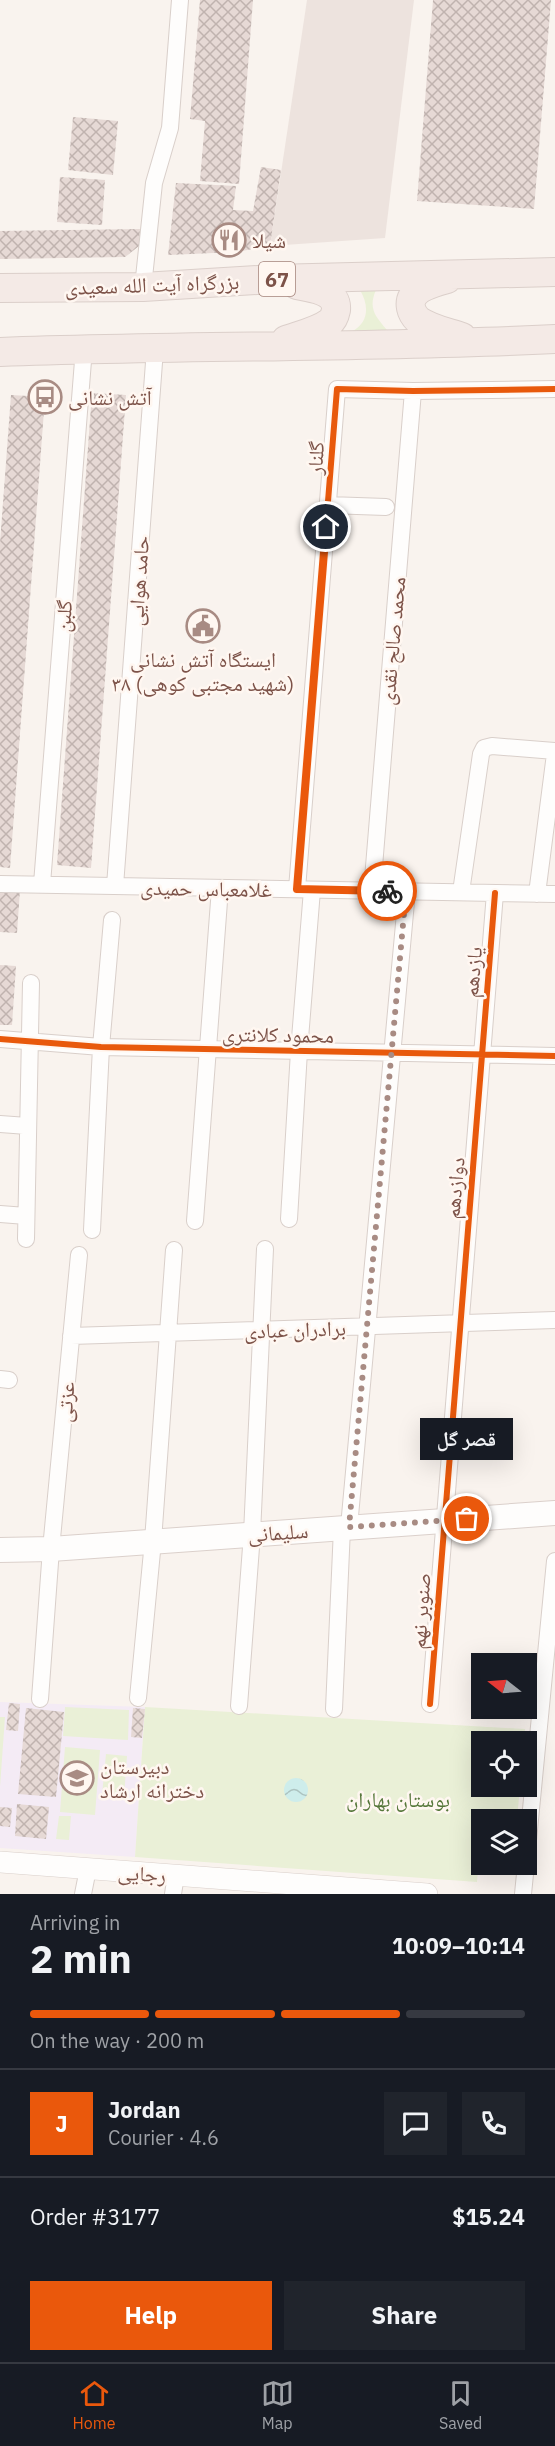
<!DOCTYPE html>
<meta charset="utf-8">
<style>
:root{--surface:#171b24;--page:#20242c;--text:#f1f3f6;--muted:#9ea1a6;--line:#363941;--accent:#ea580c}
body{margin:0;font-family:"IBM Plex Sans","Noto Naskh Arabic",sans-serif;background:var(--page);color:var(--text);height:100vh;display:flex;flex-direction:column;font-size:22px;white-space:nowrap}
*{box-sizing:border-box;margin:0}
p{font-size:20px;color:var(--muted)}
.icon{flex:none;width:33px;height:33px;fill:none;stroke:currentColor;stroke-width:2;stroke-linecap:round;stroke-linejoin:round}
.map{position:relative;height:1894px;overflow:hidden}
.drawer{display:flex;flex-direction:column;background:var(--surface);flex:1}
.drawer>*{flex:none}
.needle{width:39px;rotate:287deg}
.tools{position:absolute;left:471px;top:1653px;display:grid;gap:12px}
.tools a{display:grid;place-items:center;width:66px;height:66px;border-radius:0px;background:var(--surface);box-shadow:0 6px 24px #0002;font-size:30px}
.pin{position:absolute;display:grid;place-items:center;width:51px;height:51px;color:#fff;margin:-26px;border:3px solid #fff;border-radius:50%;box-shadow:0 2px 6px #0007}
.courier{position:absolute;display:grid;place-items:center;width:60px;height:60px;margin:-30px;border:4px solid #ea580c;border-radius:50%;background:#fff;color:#222;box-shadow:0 2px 8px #0007}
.bubble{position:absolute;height:42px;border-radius:0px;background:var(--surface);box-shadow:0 6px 24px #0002;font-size:20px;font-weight:800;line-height:42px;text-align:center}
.summary em{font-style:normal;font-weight:800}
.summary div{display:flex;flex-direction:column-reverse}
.summary{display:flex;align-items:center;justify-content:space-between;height:102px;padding:0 30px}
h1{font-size:39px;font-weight:800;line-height:45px}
.bar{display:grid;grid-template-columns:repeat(4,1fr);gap:9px 6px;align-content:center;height:72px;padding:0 30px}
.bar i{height:8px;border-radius:4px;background:var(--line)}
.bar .on{background:var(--accent)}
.bar p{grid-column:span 4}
.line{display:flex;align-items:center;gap:15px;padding:0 30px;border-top:2px solid var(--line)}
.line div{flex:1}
.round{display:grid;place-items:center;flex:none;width:63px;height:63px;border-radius:0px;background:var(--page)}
.primary-button{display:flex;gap:12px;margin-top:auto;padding:12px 30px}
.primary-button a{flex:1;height:69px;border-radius:0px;background:var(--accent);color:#fff;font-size:24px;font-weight:800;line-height:69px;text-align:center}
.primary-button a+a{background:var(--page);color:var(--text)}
.menu{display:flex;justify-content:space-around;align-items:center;height:84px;border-top:2px solid var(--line);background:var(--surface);font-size:16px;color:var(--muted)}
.menu a{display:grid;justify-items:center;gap:3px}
.menu .on{color:var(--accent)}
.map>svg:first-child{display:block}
.industrial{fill:#ede3de}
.education{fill:#f4ebf5}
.green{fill:#eaf0d7}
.water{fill:url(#water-waves)}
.building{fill:url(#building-cross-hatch)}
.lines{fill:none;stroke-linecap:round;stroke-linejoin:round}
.minor-casing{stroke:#d9cfca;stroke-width:18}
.tertiary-casing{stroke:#d9cfca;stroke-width:22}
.secondary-casing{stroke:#dbd0cb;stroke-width:26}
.trunk-casing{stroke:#dbcfca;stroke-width:30}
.minor{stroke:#fefdfc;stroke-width:16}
.tertiary{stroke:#fefdfc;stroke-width:21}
.secondary{stroke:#fefdfc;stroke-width:24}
.trunk{stroke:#f4eae6;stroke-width:28}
.cycleway-casing{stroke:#fff7f1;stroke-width:10}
.cycleway{stroke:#e8590c;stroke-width:6}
.done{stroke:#a88b83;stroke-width:6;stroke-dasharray:0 10.8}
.route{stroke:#ea580c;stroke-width:8}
.labels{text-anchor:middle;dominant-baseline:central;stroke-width:5;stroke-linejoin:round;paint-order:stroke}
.shield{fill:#fff7f1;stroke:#a4847b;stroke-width:1.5}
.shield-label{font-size:20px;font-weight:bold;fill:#7d5349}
.poi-label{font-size:21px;fill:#7d5349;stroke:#fff7f1;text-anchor:start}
.street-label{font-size:21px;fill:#7d5349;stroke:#fff7f1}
.park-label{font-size:21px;fill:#56773a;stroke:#fff7f1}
</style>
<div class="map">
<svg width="555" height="1894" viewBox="0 0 555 1894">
<defs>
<pattern id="water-waves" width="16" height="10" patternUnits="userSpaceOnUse" patternTransform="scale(1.5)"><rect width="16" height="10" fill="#ceedeb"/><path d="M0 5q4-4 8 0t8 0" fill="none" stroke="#acc3c0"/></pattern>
<pattern id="building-cross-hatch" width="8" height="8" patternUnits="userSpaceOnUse" patternTransform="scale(1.5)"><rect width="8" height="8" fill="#e6d9d5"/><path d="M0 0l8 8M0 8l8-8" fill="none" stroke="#c0b3af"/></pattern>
</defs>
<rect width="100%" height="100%" fill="#f9f3ee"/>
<path class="industrial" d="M307,0H414L385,238L270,246Z"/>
<path class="education" d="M0,1702L145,1707L135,1857L0,1848Z"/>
<path class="green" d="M360,290H376C368,308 375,316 387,330L353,331C369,322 369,305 360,290Z
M65,1707L129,1710L128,1740L63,1736Z
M145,1707L525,1729L524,1741L482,1742V1786L520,1787L517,1819L482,1820L477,1882L135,1857Z
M0,1717H5L0,1787Z
M65,1747L100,1750L95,1815L60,1812Z
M106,1754L127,1756L124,1797L102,1795Z
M59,1816H71L69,1840L56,1839Z"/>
<path class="water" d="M284 1790a12 12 0 1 1 24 0a12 12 0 1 1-24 0Z"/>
<path class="building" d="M200,0H253L239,184L200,181L205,121L190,119Z
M433,0H551L534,209L417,201Z
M73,117L118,121L113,175L68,170Z
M261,167L281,170L270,246L236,252L168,255L176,183L236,186L233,210L253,211Z
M60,177L105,180L102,225L57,222Z
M140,229L139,246L125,257L0,259V231Z
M92,393L126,395L91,868L57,865Z
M11,395L45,397L10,868L0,867V543Z
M0,889L20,890L17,933L0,932Z
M0,965L16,966L12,1025H0Z
M9,1703L20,1704L18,1731L6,1730Z
M26,1708L64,1712L56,1797L18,1794Z
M133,1708L145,1709L142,1738L131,1737Z
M17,1804L49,1807L46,1839L15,1836Z
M0,1807L12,1808L10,1827L0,1826Z"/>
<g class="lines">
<g class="minor-casing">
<path id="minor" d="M143,287L154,183L170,128L180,0
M328,505L386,507
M0,884L555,894
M42,884L84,348
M115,886L155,349
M297,889L337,389L413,391L555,389
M372,891L413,391
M461,892L481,754L484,748L492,746L555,751
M537,894L555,754
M0,1039L101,1047L555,1056
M0,1124L27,1126
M0,1214L26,1216
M289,1219L299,1051L312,890
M195,1221L220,888
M92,1230L101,1047L112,920
M26,1239L31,983
M71,1336L555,1320
M0,1379L9,1380
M349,1527L407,891
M138,1698L153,1541L174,1250
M40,1699L51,1549L79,1255
M430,1704L495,893
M239,1706L252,1534L265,1249
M334,1709L342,1528
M526,1861L555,1561
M83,1894L88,1869
M173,1894L176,1875
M523,1894L526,1864"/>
</g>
<g class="tertiary-casing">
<path id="tertiary" d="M0,1862L427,1894"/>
</g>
<g class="secondary-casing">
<path id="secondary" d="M0,1550L51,1549L555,1513"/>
</g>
<g class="trunk-casing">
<path id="trunk" d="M447,279C433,283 407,289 411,308C412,313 415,317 418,320C431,329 447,332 462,337
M0,288L143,287L273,279L555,272
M286,340C300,335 318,331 330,322C333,320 335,315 336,310C338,290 311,288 297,285
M0,352C185,345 370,348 555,339"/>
</g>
<use href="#minor" class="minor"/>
<use href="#tertiary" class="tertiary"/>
<use href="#secondary" class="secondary"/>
<use href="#trunk" class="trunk"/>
<g class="cycleway-casing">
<path id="cycleway" d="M297,889L337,389L413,391L555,389
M0,1039L101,1047L555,1056
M430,1704L495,893"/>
</g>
<use href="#cycleway" class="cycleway"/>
</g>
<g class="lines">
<path class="done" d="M387,891H406L349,1527L467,1519"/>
<path class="route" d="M326,527L297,889L387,891"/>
</g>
<defs>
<g id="restaurant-ring" transform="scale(1.725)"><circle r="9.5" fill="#fff7f1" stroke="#a88b83" stroke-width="1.5"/><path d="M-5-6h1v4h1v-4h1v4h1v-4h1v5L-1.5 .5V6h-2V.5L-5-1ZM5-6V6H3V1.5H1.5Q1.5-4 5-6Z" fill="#a88b83"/></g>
<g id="bus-ring" transform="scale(1.725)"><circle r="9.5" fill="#fff7f1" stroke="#a88b83" stroke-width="1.5"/><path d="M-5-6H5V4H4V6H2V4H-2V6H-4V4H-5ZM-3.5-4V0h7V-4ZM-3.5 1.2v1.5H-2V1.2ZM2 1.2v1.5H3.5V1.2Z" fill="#a88b83"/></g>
<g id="civic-ring" transform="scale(1.725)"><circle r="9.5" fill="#fff7f1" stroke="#a88b83" stroke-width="1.5"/><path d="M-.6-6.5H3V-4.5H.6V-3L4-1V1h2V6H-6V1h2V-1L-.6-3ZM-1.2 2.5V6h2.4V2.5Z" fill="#a88b83"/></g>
<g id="school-ring" transform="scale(1.725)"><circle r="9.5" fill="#fff7f1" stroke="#a88b83" stroke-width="1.5"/><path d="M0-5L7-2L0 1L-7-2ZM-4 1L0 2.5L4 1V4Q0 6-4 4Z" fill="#a88b83"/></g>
</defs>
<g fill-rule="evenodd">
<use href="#restaurant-ring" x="229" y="240"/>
<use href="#bus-ring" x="45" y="397"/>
<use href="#civic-ring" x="203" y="626"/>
<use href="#school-ring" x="77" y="1778"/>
</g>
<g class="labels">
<rect class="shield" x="259" y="262" width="36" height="34" rx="4.5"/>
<g class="shield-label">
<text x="277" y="279">67</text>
</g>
<g class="poi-label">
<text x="252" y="240">شیلا</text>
<text x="68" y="397">آتش نشانی</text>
<text x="203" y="659" text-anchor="middle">ایستگاه آتش نشانی<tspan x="203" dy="24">۳۸ (شهید مجتبی کوهی)</tspan></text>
<text x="100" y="1766">دبیرستان<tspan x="100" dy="24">دخترانه ارشاد</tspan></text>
</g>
<g class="street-label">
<text transform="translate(152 284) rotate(-2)">بزرگراه آیت الله سعیدی</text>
<text transform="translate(315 458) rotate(-86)">گلنار</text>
<text transform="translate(138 581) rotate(-86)">حامد هوایی</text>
<text transform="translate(63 616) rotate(-86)">گلبن</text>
<text transform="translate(392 641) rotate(-85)">محمد صالح نقدی</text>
<text transform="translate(206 888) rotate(1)">غلامعباس حمیدی</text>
<text transform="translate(472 972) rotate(-85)">یازدهم</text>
<text transform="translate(278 1034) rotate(1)">محمود کلانتری</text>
<text transform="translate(454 1188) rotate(-85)">دوازدهم</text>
<text transform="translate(295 1329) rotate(-2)">برادران عبادی</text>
<text transform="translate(65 1402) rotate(-85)">عزتی</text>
<text transform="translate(278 1532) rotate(-4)">سلیمانی</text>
<text transform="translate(420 1611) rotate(-86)">صنوبر نهم</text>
<text transform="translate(142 1873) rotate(4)">رجایی</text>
</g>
<g class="park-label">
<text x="398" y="1799">بوستان بهاران</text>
</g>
</g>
</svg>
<div class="tools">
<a><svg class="needle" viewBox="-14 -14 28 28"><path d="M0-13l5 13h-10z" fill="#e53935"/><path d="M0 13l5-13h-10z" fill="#9ea1a6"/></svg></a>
<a><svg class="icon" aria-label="locate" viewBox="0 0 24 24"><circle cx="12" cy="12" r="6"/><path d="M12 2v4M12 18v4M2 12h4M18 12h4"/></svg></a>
<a><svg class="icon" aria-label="layers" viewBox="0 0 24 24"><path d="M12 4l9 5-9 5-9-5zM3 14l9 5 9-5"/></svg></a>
</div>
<div class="pin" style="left:467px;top:1519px;background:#ea580c"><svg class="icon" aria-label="bag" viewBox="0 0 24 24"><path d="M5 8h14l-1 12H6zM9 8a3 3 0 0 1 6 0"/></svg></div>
<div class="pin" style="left:326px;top:527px;background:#1f2937"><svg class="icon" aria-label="home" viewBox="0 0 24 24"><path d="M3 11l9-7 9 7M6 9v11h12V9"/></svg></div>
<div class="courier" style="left:387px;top:891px"><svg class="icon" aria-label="bike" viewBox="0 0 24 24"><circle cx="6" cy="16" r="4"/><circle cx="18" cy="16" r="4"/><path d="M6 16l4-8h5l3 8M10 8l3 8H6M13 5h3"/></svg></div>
<div class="bubble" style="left:420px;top:1418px;width:93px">قصر گل</div>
</div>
<section class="drawer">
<div class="summary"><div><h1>2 min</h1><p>Arriving in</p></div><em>10:09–10:14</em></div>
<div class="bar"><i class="on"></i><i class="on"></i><i class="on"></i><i></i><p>On the way · 200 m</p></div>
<div class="line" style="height:108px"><b class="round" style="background:var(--accent);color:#fff">J</b><div><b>Jordan</b><p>Courier · 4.6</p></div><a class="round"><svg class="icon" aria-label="chat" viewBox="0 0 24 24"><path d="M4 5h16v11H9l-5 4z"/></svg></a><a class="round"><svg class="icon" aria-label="phone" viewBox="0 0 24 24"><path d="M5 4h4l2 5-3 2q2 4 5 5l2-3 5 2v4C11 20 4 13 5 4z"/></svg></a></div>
<div class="line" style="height:78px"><div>Order #3177</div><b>$15.24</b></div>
<div class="primary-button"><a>Help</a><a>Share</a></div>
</section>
<nav class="menu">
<a class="on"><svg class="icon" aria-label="home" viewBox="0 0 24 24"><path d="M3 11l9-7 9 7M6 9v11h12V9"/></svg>Home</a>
<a><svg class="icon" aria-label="map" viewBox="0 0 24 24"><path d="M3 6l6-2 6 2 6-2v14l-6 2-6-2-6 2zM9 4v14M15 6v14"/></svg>Map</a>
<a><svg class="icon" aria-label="saved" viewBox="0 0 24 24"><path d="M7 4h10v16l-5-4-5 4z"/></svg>Saved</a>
</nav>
